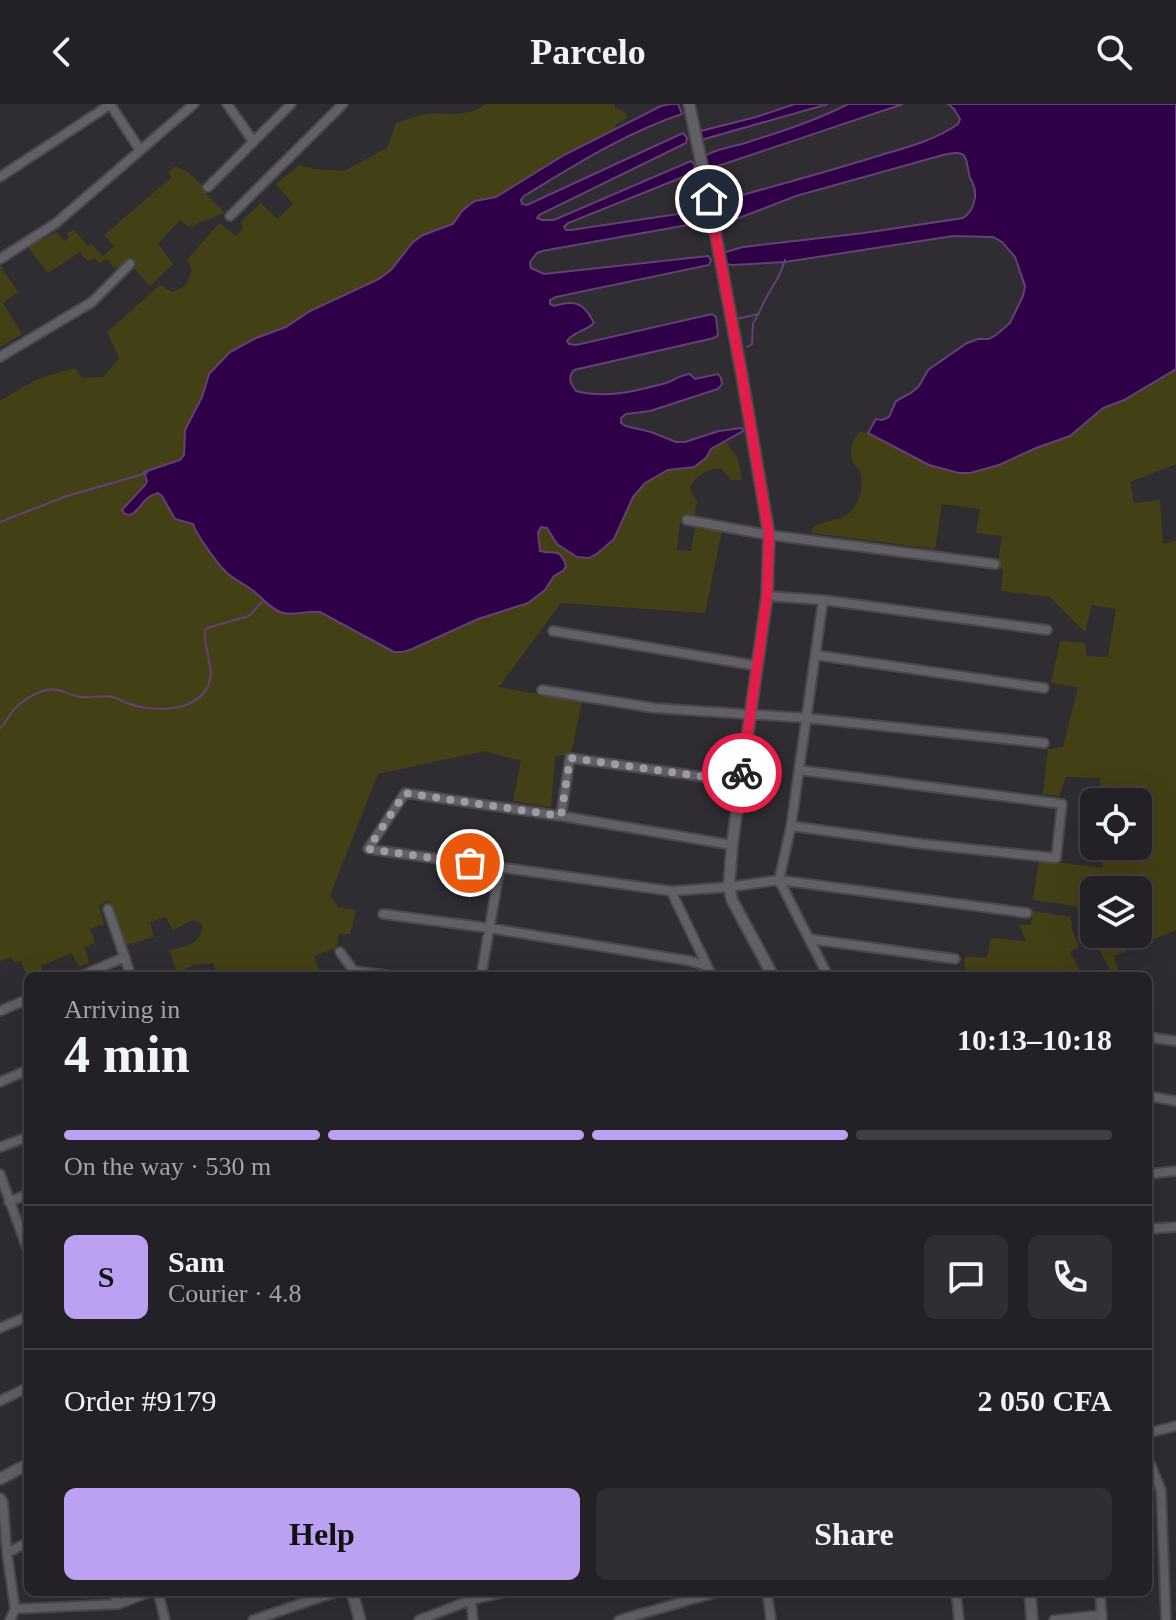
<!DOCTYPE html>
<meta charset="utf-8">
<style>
:root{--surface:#232126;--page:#2f2e32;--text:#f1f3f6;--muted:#a3a3a7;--line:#403e43;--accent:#bca0f2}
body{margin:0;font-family:"Times New Roman",serif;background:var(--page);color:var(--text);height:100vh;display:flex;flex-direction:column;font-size:30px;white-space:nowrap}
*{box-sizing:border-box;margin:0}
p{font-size:26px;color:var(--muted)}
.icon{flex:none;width:44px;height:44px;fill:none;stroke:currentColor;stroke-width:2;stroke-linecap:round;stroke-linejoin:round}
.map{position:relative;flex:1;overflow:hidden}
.drawer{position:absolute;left:24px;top:868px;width:1128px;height:624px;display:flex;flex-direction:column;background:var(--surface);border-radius:12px;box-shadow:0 8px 32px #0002,0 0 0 2px var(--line)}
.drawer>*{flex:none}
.buttons{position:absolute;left:1080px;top:684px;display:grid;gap:16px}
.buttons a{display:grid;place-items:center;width:72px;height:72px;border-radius:12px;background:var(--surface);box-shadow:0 8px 32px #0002,0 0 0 2px var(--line);font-size:40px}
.pin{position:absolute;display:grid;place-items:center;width:68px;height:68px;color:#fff;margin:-34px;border:4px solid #fff;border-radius:50%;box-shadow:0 2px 8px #0007}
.courier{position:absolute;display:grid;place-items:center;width:80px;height:80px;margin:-40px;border:6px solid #e11d48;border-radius:50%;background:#fff;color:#222;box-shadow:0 2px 10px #0007}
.head em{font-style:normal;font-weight:600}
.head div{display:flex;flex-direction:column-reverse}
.head{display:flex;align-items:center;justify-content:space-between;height:136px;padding:0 40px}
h1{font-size:52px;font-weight:600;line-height:60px}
.bar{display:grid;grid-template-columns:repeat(4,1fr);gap:12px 8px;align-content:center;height:96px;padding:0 40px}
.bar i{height:10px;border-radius:6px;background:var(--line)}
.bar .on{background:var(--accent)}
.bar p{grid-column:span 4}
.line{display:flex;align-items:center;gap:20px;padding:0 40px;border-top:2px solid var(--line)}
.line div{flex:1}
.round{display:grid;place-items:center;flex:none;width:84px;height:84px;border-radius:12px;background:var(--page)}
.cta{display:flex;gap:16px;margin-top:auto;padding:16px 40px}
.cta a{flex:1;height:92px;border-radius:12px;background:var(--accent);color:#111;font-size:32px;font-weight:600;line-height:92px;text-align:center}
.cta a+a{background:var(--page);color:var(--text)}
header{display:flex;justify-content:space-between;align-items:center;height:104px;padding:0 40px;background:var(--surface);font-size:36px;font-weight:600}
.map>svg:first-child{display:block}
.green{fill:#444015;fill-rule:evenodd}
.water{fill:#2f0048;stroke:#634175;stroke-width:2}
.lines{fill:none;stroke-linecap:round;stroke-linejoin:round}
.stream{stroke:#634175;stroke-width:2}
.minor-casing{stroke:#4a484d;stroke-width:12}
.tertiary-casing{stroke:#4a484d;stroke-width:14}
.minor{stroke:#635f66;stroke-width:8}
.tertiary{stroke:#635f66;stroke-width:10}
.done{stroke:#9f9ca1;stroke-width:8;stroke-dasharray:0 14.4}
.route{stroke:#e11d48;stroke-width:10}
</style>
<header><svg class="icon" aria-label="back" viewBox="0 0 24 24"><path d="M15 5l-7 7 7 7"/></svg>Parcelo<svg class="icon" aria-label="search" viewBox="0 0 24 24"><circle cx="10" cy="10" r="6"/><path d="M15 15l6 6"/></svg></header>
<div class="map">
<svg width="1176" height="1516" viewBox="0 0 1176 1516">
<rect width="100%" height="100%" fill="#2f2c32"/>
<path class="green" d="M485,0H615V4L625,8L627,14L615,21L616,25L564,51L496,93L475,97L462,107L453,120L423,131L407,146L391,166L379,175L310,207L286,223L256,234L209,270L202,293L185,326L184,351L180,356L144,368C149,388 130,392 125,410L130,411C144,404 141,395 158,389L162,392L175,415L193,420C197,431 217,460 226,468C235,477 248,481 257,490C265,497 272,506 282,509C295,512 307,506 320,508L394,548L412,545L478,515L528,499L545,486L554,472L564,466C564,443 555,450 540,447L539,424H547L557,440L577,453L589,454L598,449L614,435L633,393L645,379L668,366L694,363L706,354L711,345L725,337L738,354L742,376H731L722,365C709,363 695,372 690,383L692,390L697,396L694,414L687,413L680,419L677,446L691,447L695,424L722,427L705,509L561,499L499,583L582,598L571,650L555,652L551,703L513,697L521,657L485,647L378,670L330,791L338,803L356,806L350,830H339L337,843L314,852L321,872H218L213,859L195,861L177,868L169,846C185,843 203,840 202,820L193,816L173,826L165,813L150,818L154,833L124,842L109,797L99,801L104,820L90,825L95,839L85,843L89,859L79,863L72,849L41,862L43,872H28V877L21,857L14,858L11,853L0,857V297L37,275L75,264L82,274L103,273L119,254L107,228L160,181L173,188L186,181L192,166L187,156L219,119L236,132L243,124L240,118L261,99L277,115L293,100L276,80L299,61L314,65L344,67L387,44L396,19C406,16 418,11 428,10C450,8 465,15 485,0Z
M176,62L189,69L208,87L206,90L225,109L189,123L180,116L158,140L173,160L150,182L127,156L115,165L107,155L99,159L95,154L87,157L80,148L48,169L26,141L40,133L42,136L56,128L65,137L69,133L67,129L74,126L88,142L91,140L103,152L114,142L104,131L172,73L168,68Z
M0,161L18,188L3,199L22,230L0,243Z
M1176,265V360L1130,378L1134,399L1160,396L1163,440L1176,437V826L1114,852L1120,872H1113L1076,802L1033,796L1039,756L1103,764L1099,742H1138V698H1112L1100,695V674L1066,673L1059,692L1043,690L1048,645L1063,643L1078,583L1051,579L1060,537L1085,539L1087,552L1108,553L1116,505L1092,501L1085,528L1050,493L1001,487L1003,465L997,464L1002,432L976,429L980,405L942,400L935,445L812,429V424C823,416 838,418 848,410C859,402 865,382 860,368C859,364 855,362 853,358C848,347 852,336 860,328L868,329L929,361L959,369H970L999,361L1036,344L1070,332L1103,304L1124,296ZM1094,786H1138V830H1094Z
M1033,807L1070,813L1072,819L1071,823L1079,842L1070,848L1083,872H1002L999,868L992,872H970L964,861L965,852L987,854L991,834L1026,837L1019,821L1031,820Z"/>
<path class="water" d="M671,0H678L682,10C625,29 575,61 524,92L521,96L522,100L527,101L683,29L687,34L686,39L539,111L537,114L542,116H554L691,57L695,61L693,68L688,71L568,119L564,123L566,126H571L698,107L703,112L699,119L542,147L537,149L530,158L531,164L544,170L708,152L711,156L709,161L556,193L550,196V200L554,202C575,195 584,199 594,219C586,227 573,228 567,237L569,240L576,241L712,210L716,213L718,231L714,234L574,266C567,274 571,280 576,287C606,295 636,287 666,279C674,276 680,271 690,270L695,275L718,270L721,274L722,280L718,285L650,307L626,310L621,314V319L626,322L651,328L676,338H685L719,327L742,324L743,327L711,345L706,354L694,363L668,366L645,379L633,393L614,435L598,449L589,454L577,453L557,440L547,424L541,423L538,429L540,447C553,451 560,442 566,462L564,466L554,472L545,486L528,499L478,515L412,545L403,548H394L320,508C307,506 295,512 283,509C272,506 265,497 257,490C248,481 235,477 226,468C217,459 197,432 193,420L175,415L162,392L158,389C140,394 144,404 130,411L125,410L122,406L145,381L147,377L144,368L180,356L184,351L185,326L202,293L209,270L230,248L256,234L286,223L310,207L379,175L391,166L413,138L423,131L453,120L462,107L469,101L475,97L496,93L564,51L661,2Z
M795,0H828L701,36L697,28L756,13Z
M848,0H903L712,64L706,62L703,53C714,45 732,43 745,39C780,28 815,17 848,0Z
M948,0H1176V265L1124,296L1103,304L1070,332L1036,344L999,361L970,369H959L929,361L868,329L876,315L882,316L889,313L896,297L911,289L919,282L928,266L967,239L978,235H989L996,231L1010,219L1023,192L1025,182L1015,153L1002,138L993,133L953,132L785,158L733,161L725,160L722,149L743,143L864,129L963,114C974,107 978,91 973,80C973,78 971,76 970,74C965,55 970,44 943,51L796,92L731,117L716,120L713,99C770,83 828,68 884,50C909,43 937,35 958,20L960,15L954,5Z"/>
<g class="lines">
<path class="stream" d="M735,215L759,210
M747,243L752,240L753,219C759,211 761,203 766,194C774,179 780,174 785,156
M0,418L67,392L147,369
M0,624C5,620 7,615 11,609C18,599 34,589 46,586C58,583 65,589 76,592C88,596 101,590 113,593C118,594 119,596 124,598C148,608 195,610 208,582C216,566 203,545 205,527L207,524L249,512L263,497"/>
<g class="minor-casing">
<path id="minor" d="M110,0L140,46
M227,0L253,37
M0,73L111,0
M208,83L291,0
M230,112L343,0
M0,155L56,119L194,0
M0,253L92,198L130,160
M687,416L769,431L995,460
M767,492L823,496L1047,526
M823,496L791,722L779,776L828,872
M553,527L758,562
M815,551L1044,584
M542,586L654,604L806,614L1044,639
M561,712L570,654L741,678
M791,722L923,740L1056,754L1062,700L799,666
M732,741L561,712L405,689L368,745L671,787L729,783L779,776L1027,809
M671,787L712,872
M108,805L131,872
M383,810L489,824L690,857L704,861L708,864
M810,835L955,855
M340,848L356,870
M354,867L391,872
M81,872L125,853
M481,872L500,763
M0,907L28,895
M1148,933L1176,937
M0,978L28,966
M1148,992L1176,997
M0,1043L28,1033
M0,1070L28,1147
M1148,1070L1176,1067
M9,1098L28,1090
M1148,1125L1176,1123
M0,1224L28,1212
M0,1297L28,1283
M1148,1329L1176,1322
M1148,1355L1161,1386L1166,1516
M0,1394L3,1398L7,1449L15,1505L10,1516
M7,1449L28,1438
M112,1488L119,1500
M158,1488L165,1516
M473,1488L471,1496L473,1516
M767,1488L771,1516
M956,1488L959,1516
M1100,1488L1102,1515
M15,1505L119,1500L150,1488
M253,1516L336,1488
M419,1516L471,1496L505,1488
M619,1516L718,1488
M1054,1516L1102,1511"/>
</g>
<g class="tertiary-casing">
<path id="tertiary" d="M689,0L709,95L742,272L769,431L767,492L732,741L729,783L732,796L773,872
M0,1375L28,1360
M352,1488L360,1516
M1030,1488L1032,1516"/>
</g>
<use href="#minor" class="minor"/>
<use href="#tertiary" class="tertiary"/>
</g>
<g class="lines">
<path class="done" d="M470,759L368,745L405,689L561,712L570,654L741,678L742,669"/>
<path class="route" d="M709,95L742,272L769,431L767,492L742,669"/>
</g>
</svg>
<div class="buttons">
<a><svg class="icon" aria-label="locate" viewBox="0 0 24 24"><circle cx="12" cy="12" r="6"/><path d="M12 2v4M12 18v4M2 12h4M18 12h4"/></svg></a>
<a><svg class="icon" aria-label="layers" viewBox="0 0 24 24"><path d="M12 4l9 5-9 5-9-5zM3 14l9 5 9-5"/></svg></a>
</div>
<div class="pin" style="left:470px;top:759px;background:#ea580c"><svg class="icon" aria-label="bag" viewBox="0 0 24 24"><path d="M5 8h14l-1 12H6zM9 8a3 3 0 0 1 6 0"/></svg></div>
<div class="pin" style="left:709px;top:95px;background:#1f2937"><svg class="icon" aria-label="home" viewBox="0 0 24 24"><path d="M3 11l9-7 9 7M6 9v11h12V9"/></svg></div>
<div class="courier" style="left:742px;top:669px"><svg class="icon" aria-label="bike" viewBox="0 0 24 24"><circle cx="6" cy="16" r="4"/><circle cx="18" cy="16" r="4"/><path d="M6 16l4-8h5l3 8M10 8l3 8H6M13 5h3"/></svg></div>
<section class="drawer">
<div class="head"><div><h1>4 min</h1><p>Arriving in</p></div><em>10:13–10:18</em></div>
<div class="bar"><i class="on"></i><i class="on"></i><i class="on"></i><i></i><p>On the way · 530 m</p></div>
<div class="line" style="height:144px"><b class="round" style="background:var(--accent);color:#111">S</b><div><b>Sam</b><p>Courier · 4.8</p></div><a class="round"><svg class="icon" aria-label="chat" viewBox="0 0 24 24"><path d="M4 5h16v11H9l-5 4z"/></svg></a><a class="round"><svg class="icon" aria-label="phone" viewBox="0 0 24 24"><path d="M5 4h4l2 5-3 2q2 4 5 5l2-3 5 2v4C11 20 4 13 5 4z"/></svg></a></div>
<div class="line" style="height:104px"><div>Order #9179</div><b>2 050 CFA</b></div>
<div class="cta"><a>Help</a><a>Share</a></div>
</section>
</div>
